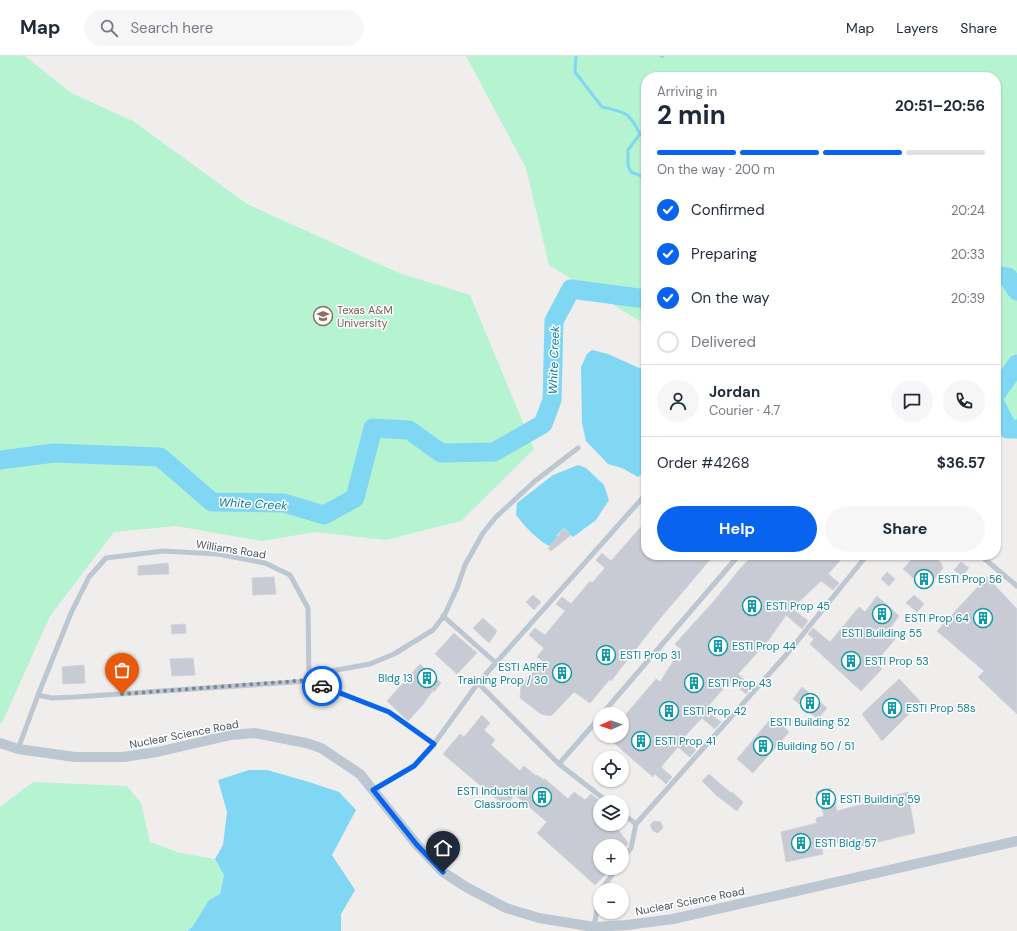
<!DOCTYPE html>
<meta charset="utf-8">
<style>
:root{--surface:#fff;--page:#f6f6f7;--text:#1f2937;--muted:#747a83;--line:#e0e1e3;--accent:#0864ef}
body{margin:0;font-family:"DM Sans",sans-serif;background:var(--page);color:var(--text);height:100vh;display:flex;flex-direction:column;font-size:15px;white-space:nowrap}
*{box-sizing:border-box;margin:0}
p{font-size:13px;color:var(--muted)}
.icon{flex:none;width:22px;height:22px;fill:none;stroke:currentColor;stroke-width:2;stroke-linecap:round;stroke-linejoin:round}
.map{position:relative;flex:1;overflow:hidden}
.panel{position:absolute;left:641px;top:16px;width:360px;height:488px;display:flex;flex-direction:column;background:var(--surface);border-radius:16px;box-shadow:0 1px 3px #0004}
.panel>*{flex:none}
.needle{width:26px;rotate:268deg}
.buttons{position:absolute;left:593px;top:651px;display:grid;gap:8px}
.buttons a{display:grid;place-items:center;width:36px;height:36px;border-radius:50%;background:var(--surface);box-shadow:0 1px 3px #0004;font-size:20px}
.pin{position:absolute;display:grid;place-items:center;width:34px;height:34px;color:#fff;margin:-41px -17px;border-radius:50% 50% 50% 0;rotate:-45deg;box-shadow:0 0 4px #0007}
.pin .icon{rotate:45deg}
.courier{position:absolute;display:grid;place-items:center;width:40px;height:40px;margin:-20px;border:3px solid #0864ef;border-radius:50%;background:#fff;color:#222;box-shadow:0 1px 5px #0007}
.overview em{font-style:normal;font-weight:700}
.overview div{display:flex;flex-direction:column-reverse}
.overview{display:flex;align-items:center;justify-content:space-between;height:68px;padding:0 16px}
h1{font-size:26px;font-weight:700;line-height:30px}
.bar{display:grid;grid-template-columns:repeat(4,1fr);gap:6px 4px;align-content:center;height:48px;padding:0 16px}
.bar i{height:5px;border-radius:3px;background:var(--line)}
.bar .on{background:var(--accent)}
.bar p{grid-column:span 4}
.line{display:flex;align-items:center;gap:10px;padding:0 16px;border-top:1px solid var(--line)}
.line div{flex:1}
.round{display:grid;place-items:center;flex:none;width:42px;height:42px;border-radius:21px;background:var(--page)}
ol{padding:0 16px;list-style:none}
li{display:flex;align-items:center;gap:12px;height:44px}
li p{margin-inline-start:auto}
li .icon{padding:4px;border-radius:50%;background:var(--accent);color:#fff;stroke-width:4}
li:last-child{color:var(--muted)}
li i{width:22px;height:22px;border:2px solid var(--line);border-radius:50%}
.button{display:flex;gap:8px;margin-top:auto;padding:8px 16px}
.button a{flex:1;height:46px;border-radius:24px;background:var(--accent);color:#fff;font-size:16px;font-weight:700;line-height:46px;text-align:center}
.button a+a{background:var(--page);color:var(--text)}
header{display:flex;align-items:center;gap:24px;box-sizing:border-box;height:56px;padding:0 20px;background:var(--surface);border-bottom:1px solid var(--line)}
header strong{font-size:19px}
nav{display:flex;gap:22px;margin-inline-start:auto;font-size:14px}
.search{width:280px;height:36px;background:var(--page);display:flex;align-items:center;gap:10px;box-sizing:border-box;padding:0 14px;border-radius:22px;color:var(--muted);font-size:15px}
.map>svg:first-child{display:block}
.green{fill:#b6f3d0}
.water{fill:#7fd7f4}
.lines{fill:none;stroke-linecap:round;stroke-linejoin:round}
.stream{stroke:#7fd7f4;stroke-width:3}
.river{stroke:#7fd7f4;stroke-width:19}
.building{fill:#c8cbd4;stroke:#d0d3da}
.lane{stroke:#bcc7d1;stroke-width:5}
.street{stroke:#bcc7d1;stroke-width:10}
.done{stroke:#80878f;stroke-width:4;stroke-dasharray:0 7.2}
.route{stroke:#0864ef;stroke-width:5}
.labels{text-anchor:middle;dominant-baseline:central;stroke-width:3;stroke-linejoin:round;paint-order:stroke}
.education-label{font-size:11px;fill:#785e54;stroke:#fff;text-anchor:start}
.street-label{font-size:11px;fill:#44505c;stroke:#fff}
.culture-label{font-size:11px;fill:#0d838f;stroke:#fff;text-anchor:start}
.water-label{font-size:12px;font-style:italic;fill:#027ba3;stroke:#fff}
</style>
<header>
<strong>Map</strong>
<div class="search"><svg class="icon" aria-label="search" viewBox="0 0 24 24"><circle cx="10" cy="10" r="6"/><path d="M15 15l6 6"/></svg>Search here</div>
<nav><a>Map</a><a>Layers</a><a>Share</a></nav>
</header>
<div class="map">
<svg width="1017" height="875" viewBox="0 0 1017 875">
<rect width="100%" height="100%" fill="#f0eded"/>
<path class="green" d="M0,0H25L71,37L133,65L247,148L399,217L470,239L534,393L461,465L386,484L315,476L262,485L176,470L114,476L50,560L2,667L0,666Z
M466,0H1017V383L996,369V21H646V269L549,209L526,112Z
M33,726L127,730L141,747L150,786L180,797L215,803L224,819L220,838L209,844L193,870L186,875H0V751Z"/>
<path class="water" d="M592,294L608,298L646,315V415L638,421L622,412L608,408L586,385L582,367L581,311L587,298Z
M578,409L586,412L604,429L609,444L596,464L573,481L564,472L557,479L563,485L553,492C538,485 526,472 516,459L517,447L553,419Z
M249,714H267L309,726L339,736L356,754L332,799L355,834L341,858V875H187L193,870L209,844L220,838L224,819L215,803L223,789L227,756L218,724Z"/>
<g class="lines">
<path class="stream" d="M576,0L575,16L602,51C625,56 629,56 640,78L628,94V110L631,116L646,122
M661,0H663"/>
<path class="river" d="M996,219L1008,221L1017,235
M996,338L1017,308
M996,349L1008,373H1017
M0,404L54,397L160,401L212,446L284,447L324,459L355,442L373,372L409,374L441,397L494,396L543,368L552,344L554,265L571,233L646,243"/>
</g>
<path class="building" d="M646,465V499H714L657,566L611,625L610,623L590,647L574,636L551,660L541,658L520,642L521,629L543,605L537,601L544,592L529,579L535,572L545,579L565,555L556,548L562,541L571,548L590,525L592,527L605,512L596,504L602,497L611,505Z
M564,472L571,479L551,495L548,493Z
M753,499H845L828,518L839,527L833,534L821,525L792,552L808,565L802,573L786,559L768,585L738,618L752,631L746,638L731,625L728,627L705,654L721,666L715,673L702,662L683,682L696,694L690,701L678,691L661,711L672,721L666,728L655,718L653,721L606,680H622V663L656,623L660,626L681,593L675,588L714,545L739,514Z
M916,499H932L941,507L943,512L926,533L903,513Z
M961,506L969,512L962,520L954,514Z
M168,507L169,518L138,519V510Z
M887,516L895,523L889,530L881,523Z
M274,521L276,538L253,539L252,522Z
M987,521L1017,553V658L978,621L984,615L937,575Z
M533,539L541,546L534,554L526,546Z
M914,539L924,548L917,556L906,547Z
M877,540L899,560L888,575L896,582L875,607L882,613L861,635L810,588L814,583L808,578L813,572L830,586L859,551L865,556Z
M483,562L497,575L489,587L473,572Z
M185,568L186,577L172,578L171,569Z
M454,577L477,597L457,618L435,598Z
M193,602L195,619L172,620L170,603Z
M420,608L441,627L434,636L433,634L422,650L408,665L387,645Z
M84,609L85,627L63,628L62,611Z
M899,623L921,646L882,685L862,658Z
M802,631L827,652L818,663L793,643Z
M482,659L490,667L484,674L495,684L491,689L520,715L524,710L536,720L537,719L544,724L545,723L568,743L574,736L585,744L591,738L600,745V768H614L628,787L627,790H600V812H612L595,829L537,777L547,766L515,739L505,750L443,698L460,678L464,681Z
M773,660L789,676L753,717L737,703Z
M709,718L731,737L732,736L743,746L737,755L716,739L702,725Z
M830,732L837,755L908,736L915,777L858,791L856,782L821,790L823,798L786,806L781,776L817,767L816,762L824,760L816,736Z
M654,765L661,766L663,772L658,777L653,775L650,769Z"/>
<g class="lines">
<path class="lane" d="M980,499L1017,530
M443,560L496,607
M309,619L370,608L394,598L433,574L444,560L457,532L465,509L483,477L496,461L535,425L578,392
M309,625L389,656L434,688
M478,627L559,708L608,746
M602,658L739,499
M18,693L38,639L71,557L89,521L106,502L163,495L217,498L265,507L290,519L308,552L309,625L75,641L52,642L38,639
M559,708L600,661
M373,734L414,710L434,688L478,627L646,438
M622,757L636,768
M622,804L631,792L636,768L786,599L867,499
M601,834L617,812
M594,871L600,836"/>
<path class="street" d="M0,687L18,693L75,701H123L157,696L231,679L254,677L306,687L321,692L360,718L417,789L443,816L466,831L506,852L539,862L594,871L627,869L673,863L1017,785"/>
</g>
<g class="lines">
<path class="done" d="M122,638L309,624L322,630"/>
<path class="route" d="M322,630L389,656L434,688L414,710L373,734L417,789L443,816"/>
</g>
<defs>
<g id="university-ring" transform="scale(1)"><circle r="9.5" fill="#fff" stroke="#8d6e63" stroke-width="1.5"/><path d="M0-5L7-2L0 1L-7-2ZM-4 1L0 2.5L4 1V4Q0 6-4 4Z" fill="#8d6e63"/></g>
<g id="building-ring" transform="scale(1)"><circle r="9.5" fill="#fff" stroke="#0f9aa8" stroke-width="1.5"/><path d="M-4-6H4V6H1V3H-1V6H-4ZM-2.5-4.3h1.7v1.8h-1.7ZM.8-4.3h1.7v1.8H.8ZM-2.5-1h1.7V.8h-1.7ZM.8-1h1.7V.8H.8Z" fill="#0f9aa8"/></g>
</defs>
<g fill-rule="evenodd">
<use href="#university-ring" x="323" y="260"/>
<use href="#building-ring" x="924" y="523"/>
<use href="#building-ring" x="752" y="550"/>
<use href="#building-ring" x="882" y="558"/>
<use href="#building-ring" x="983" y="562"/>
<use href="#building-ring" x="718" y="590"/>
<use href="#building-ring" x="606" y="599"/>
<use href="#building-ring" x="851" y="605"/>
<use href="#building-ring" x="562" y="617"/>
<use href="#building-ring" x="427" y="622"/>
<use href="#building-ring" x="694" y="627"/>
<use href="#building-ring" x="810" y="647"/>
<use href="#building-ring" x="892" y="652"/>
<use href="#building-ring" x="669" y="655"/>
<use href="#building-ring" x="641" y="685"/>
<use href="#building-ring" x="763" y="690"/>
<use href="#building-ring" x="542" y="741"/>
<use href="#building-ring" x="826" y="743"/>
<use href="#building-ring" x="801" y="787"/>
</g>
<g class="labels">
<g class="education-label">
<text x="337" y="254">Texas A&amp;M<tspan x="337" dy="13">University</tspan></text>
</g>
<g class="street-label">
<text transform="translate(231 493) rotate(9)">Williams Road</text>
<text transform="translate(184 678) rotate(-11)">Nuclear Science Road</text>
<text transform="translate(690 845) rotate(-11)">Nuclear Science Road</text>
</g>
<g class="culture-label">
<text x="938" y="523">ESTI Prop 56</text>
<text x="766" y="550">ESTI Prop 45</text>
<text x="969" y="562" text-anchor="end">ESTI Prop 64</text>
<text x="882" y="577" text-anchor="middle">ESTI Building 55</text>
<text x="732" y="590">ESTI Prop 44</text>
<text x="620" y="599">ESTI Prop 31</text>
<text x="865" y="605">ESTI Prop 53</text>
<text x="548" y="611" text-anchor="end">ESTI ARFF<tspan x="548" dy="13">Training Prop / 30</tspan></text>
<text x="413" y="622" text-anchor="end">Bldg 13</text>
<text x="708" y="627">ESTI Prop 43</text>
<text x="906" y="652">ESTI Prop 58s</text>
<text x="683" y="655">ESTI Prop 42</text>
<text x="810" y="666" text-anchor="middle">ESTI Building 52</text>
<text x="655" y="685">ESTI Prop 41</text>
<text x="777" y="690">Building 50 / 51</text>
<text x="528" y="735" text-anchor="end">ESTI Industrial<tspan x="528" dy="13">Classroom</tspan></text>
<text x="840" y="743">ESTI Building 59</text>
<text x="815" y="787">ESTI Bldg 57</text>
</g>
<g class="water-label">
<text transform="translate(554 304) rotate(-88)">White Creek</text>
<text transform="translate(253 448) rotate(3)">White Creek</text>
</g>
</g>
</svg>
<div class="buttons">
<a><svg class="needle" viewBox="-14 -14 28 28"><path d="M0-13l5 13h-10z" fill="#e53935"/><path d="M0 13l5-13h-10z" fill="#747a83"/></svg></a>
<a><svg class="icon" aria-label="locate" viewBox="0 0 24 24"><circle cx="12" cy="12" r="6"/><path d="M12 2v4M12 18v4M2 12h4M18 12h4"/></svg></a>
<a><svg class="icon" aria-label="layers" viewBox="0 0 24 24"><path d="M12 4l9 5-9 5-9-5zM3 14l9 5 9-5"/></svg></a>
<a>+</a>
<a>−</a>
</div>
<div class="pin" style="left:122px;top:638px;background:#ea580c"><svg class="icon" aria-label="bag" viewBox="0 0 24 24"><path d="M5 8h14l-1 12H6zM9 8a3 3 0 0 1 6 0"/></svg></div>
<div class="pin" style="left:443px;top:816px;background:#1f2937"><svg class="icon" aria-label="home" viewBox="0 0 24 24"><path d="M3 11l9-7 9 7M6 9v11h12V9"/></svg></div>
<div class="courier" style="left:322px;top:630px"><svg class="icon" aria-label="car" viewBox="0 0 24 24"><path d="M5 17H2v-5l4-1 3-4h7l3 4 3 1v5h-3M9 17h6M6 11h13"/><circle cx="7" cy="17" r="2"/><circle cx="17" cy="17" r="2"/></svg></div>
<section class="panel">
<div class="overview"><div><h1>2 min</h1><p>Arriving in</p></div><em>20:51–20:56</em></div>
<div class="bar"><i class="on"></i><i class="on"></i><i class="on"></i><i></i><p>On the way · 200 m</p></div>
<ol>
<li><svg class="icon" aria-label="check" viewBox="0 0 24 24"><path d="M5 12l5 5 9-10"/></svg>Confirmed<p>20:24</p></li>
<li><svg class="icon" aria-label="check" viewBox="0 0 24 24"><path d="M5 12l5 5 9-10"/></svg>Preparing<p>20:33</p></li>
<li><svg class="icon" aria-label="check" viewBox="0 0 24 24"><path d="M5 12l5 5 9-10"/></svg>On the way<p>20:39</p></li>
<li><i></i>Delivered</li>
</ol>
<div class="line" style="height:72px"><a class="round"><svg class="icon" aria-label="person" viewBox="0 0 24 24"><circle cx="12" cy="8" r="4"/><path d="M4 21q1-7 8-7t8 7"/></svg></a><div><b>Jordan</b><p>Courier · 4.7</p></div><a class="round"><svg class="icon" aria-label="chat" viewBox="0 0 24 24"><path d="M4 5h16v11H9l-5 4z"/></svg></a><a class="round"><svg class="icon" aria-label="phone" viewBox="0 0 24 24"><path d="M5 4h4l2 5-3 2q2 4 5 5l2-3 5 2v4C11 20 4 13 5 4z"/></svg></a></div>
<div class="line" style="height:52px"><div>Order #4268</div><b>$36.57</b></div>
<div class="button"><a>Help</a><a>Share</a></div>
</section>
</div>
